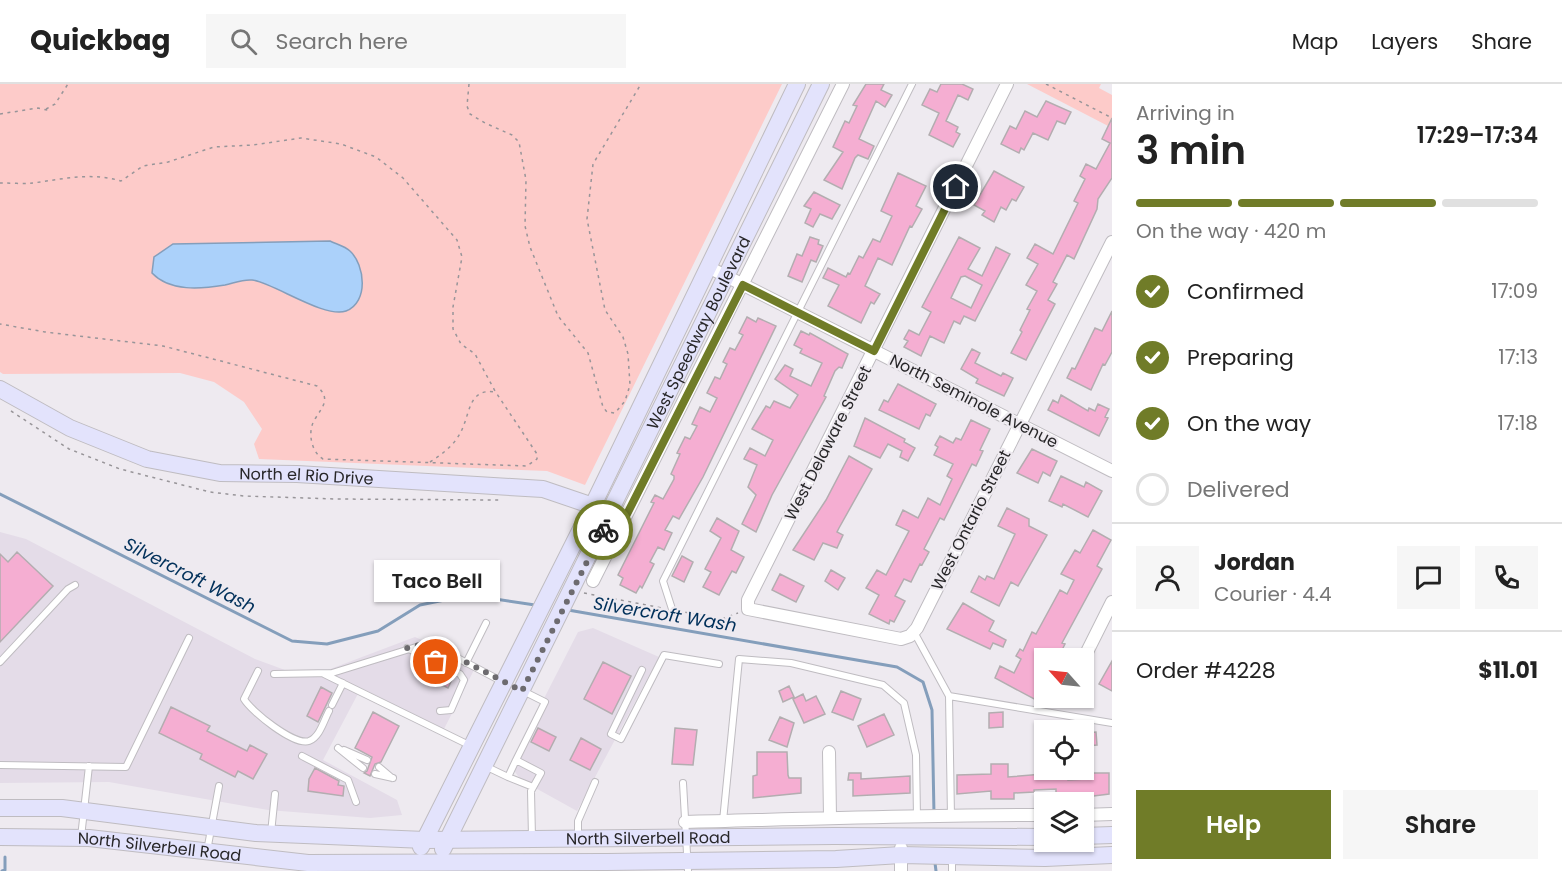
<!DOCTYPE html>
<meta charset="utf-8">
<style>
:root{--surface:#fff;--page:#f6f6f6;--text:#222;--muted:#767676;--line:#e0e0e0;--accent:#707c28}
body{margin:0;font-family:Poppins,sans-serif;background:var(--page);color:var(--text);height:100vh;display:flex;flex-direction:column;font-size:22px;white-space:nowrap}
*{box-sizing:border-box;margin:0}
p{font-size:20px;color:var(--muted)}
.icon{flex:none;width:33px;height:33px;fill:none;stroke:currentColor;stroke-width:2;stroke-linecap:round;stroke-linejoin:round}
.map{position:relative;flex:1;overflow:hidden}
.drawer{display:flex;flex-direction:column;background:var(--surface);width:450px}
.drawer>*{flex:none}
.needle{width:39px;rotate:297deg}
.tools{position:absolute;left:1034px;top:564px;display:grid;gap:12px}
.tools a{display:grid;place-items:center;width:60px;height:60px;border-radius:0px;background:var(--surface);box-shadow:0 2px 4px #0004;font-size:30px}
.pin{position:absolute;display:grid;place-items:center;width:51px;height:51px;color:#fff;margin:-26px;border:3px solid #fff;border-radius:50%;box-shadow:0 2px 6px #0007}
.courier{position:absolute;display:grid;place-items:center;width:60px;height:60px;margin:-30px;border:4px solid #707c28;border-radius:50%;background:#fff;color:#222;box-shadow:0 2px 8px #0007}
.bubble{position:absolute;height:42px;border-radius:0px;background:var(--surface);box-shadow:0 2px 4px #0004;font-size:20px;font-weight:600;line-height:42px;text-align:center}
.head em{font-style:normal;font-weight:600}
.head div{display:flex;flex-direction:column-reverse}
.head{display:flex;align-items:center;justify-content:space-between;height:102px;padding:0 24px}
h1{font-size:39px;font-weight:600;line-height:45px}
.bar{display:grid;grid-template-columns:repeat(4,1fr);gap:9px 6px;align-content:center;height:72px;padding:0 24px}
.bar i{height:8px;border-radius:4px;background:var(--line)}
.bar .active{background:var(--accent)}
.bar p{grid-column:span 4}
.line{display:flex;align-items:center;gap:15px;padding:0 24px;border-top:2px solid var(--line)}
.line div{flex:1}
.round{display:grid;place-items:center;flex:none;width:63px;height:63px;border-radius:0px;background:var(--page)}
ol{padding:0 24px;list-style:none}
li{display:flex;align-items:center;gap:18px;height:66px}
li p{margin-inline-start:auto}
li .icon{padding:6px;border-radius:50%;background:var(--accent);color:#fff;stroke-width:4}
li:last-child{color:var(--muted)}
li i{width:33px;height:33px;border:3px solid var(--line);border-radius:50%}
.button{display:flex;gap:12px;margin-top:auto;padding:12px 24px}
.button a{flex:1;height:69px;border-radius:0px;background:var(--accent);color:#fff;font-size:24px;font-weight:600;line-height:69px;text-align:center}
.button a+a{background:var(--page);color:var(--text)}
header{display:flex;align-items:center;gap:36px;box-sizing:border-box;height:84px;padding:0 30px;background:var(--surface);border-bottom:2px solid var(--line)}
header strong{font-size:28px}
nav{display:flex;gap:33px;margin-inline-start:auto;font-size:21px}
.search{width:420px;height:54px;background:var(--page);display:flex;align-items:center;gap:15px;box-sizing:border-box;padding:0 21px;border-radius:0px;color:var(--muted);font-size:22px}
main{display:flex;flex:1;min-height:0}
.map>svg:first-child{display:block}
.built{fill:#e4dce8}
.green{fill:#fdcbc9}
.water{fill:#abd1fa;stroke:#849ebb;stroke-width:1.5}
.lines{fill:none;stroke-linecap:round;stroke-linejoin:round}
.stream{stroke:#849ebb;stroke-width:3}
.building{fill:#f5aed2;stroke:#b3adb0;stroke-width:1.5;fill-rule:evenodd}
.lane-casing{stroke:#bfbcc1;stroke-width:8}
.street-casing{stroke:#bfbcc1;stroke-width:14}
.secondary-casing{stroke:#bfbcc1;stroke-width:18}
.path{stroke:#989599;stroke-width:1.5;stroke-dasharray:3 4.5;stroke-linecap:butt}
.lane{stroke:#fff;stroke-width:6}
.street{stroke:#fff;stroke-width:12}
.secondary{stroke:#e3e3fc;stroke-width:16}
.done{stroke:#6d6b6f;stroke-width:6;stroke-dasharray:0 10.8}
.route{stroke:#707c28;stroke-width:8}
.labels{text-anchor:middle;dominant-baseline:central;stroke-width:4.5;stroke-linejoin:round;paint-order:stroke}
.street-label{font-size:16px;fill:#282729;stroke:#eeeaf0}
.water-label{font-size:18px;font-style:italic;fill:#01305a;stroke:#eeeaf0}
</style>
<header>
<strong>Quickbag</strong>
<div class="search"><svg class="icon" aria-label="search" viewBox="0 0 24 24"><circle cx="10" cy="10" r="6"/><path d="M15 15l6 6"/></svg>Search here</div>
<nav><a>Map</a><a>Layers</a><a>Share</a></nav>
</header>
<main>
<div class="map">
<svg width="1112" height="787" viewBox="0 0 1112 787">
<rect width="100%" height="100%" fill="#eeeaf0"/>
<path class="built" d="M0,448L26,455L255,575L285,586L325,587L415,553L477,580L444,645L361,604L323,676L397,716L402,731L370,734L268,726L109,698L0,699Z
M593,544L659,573L577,727L521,696L510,681L578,548Z"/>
<path class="green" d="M0,0H782L585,401L547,387L259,375L254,360L262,345L244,318L214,298L180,289L3,290L0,288Z
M1027,0H1101L1099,4L1112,11V44Z"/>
<path class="water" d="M330,157C336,160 345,162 350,167C365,181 369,218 346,227C325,235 272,198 252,196C243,195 234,199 225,201C201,205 170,208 152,189L154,173L173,160Z"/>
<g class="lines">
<path class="stream" d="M0,410L292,557L327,560L378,547L420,521L469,511L535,521
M568,526L897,583L923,598L932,626L934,730
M935,779L936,787
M2,787L5,786V773"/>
</g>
<path class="building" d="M866,0H884L881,6L892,11L885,23L876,17L859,55L874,62L868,75L858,71L855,74L842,105L824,96L843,68L833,63L845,37L849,39L857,22L853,21Z
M941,0H962L973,5L968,16L958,11L946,37L958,43L956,48L960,50L953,63L929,51L939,29L922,21L930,5L937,8Z
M1046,17L1071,28L1065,40L1057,37L1048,56L1033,49L1024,66L1021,64L1019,69L1001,60L1010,42L1016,45L1025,27L1037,33Z
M1112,34V94L1098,115L1097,125L1074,175L1067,171L1053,198L1057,200L1048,216L1055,220L1026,276L1011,269L1022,248L1020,246L1030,226L1027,225L1037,207L1026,201L1038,180L1027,174L1035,160L1053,170L1078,119L1074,117L1085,95L1080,92L1086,80L1096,85L1110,59L1102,55Z
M994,87L1024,103L1016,117L1012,115L1006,126L1001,123L994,138L982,131L985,127L974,121Z
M898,89L926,102L916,122L922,125L912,143L910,142L892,181L878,174L865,202L880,210L874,220L871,218L861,239L828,222L839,201L823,194L828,184L846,193L848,189L850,190L859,172L863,174L873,155L880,158L892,132L881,127Z
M814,108L840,121L832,135L820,130L813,143L805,139L811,125L804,122Z
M810,153L819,156L818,160L823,162L816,178L811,176L802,198L788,192L797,170L802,172Z
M959,153L980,164L968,185L982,192L996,163L1010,170L975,237L964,232L960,240L954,237L944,259L930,252L921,272L904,263L908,257L904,255L909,246L919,251L931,228L922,223ZM965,192L982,201L971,224L951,214L961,193Z
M1112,227V268L1105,281L1103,280L1091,306L1067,294L1072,284L1075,285L1095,244L1102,247Z
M747,233L756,238L758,234L776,242L703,393L679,435L673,432L665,446L672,449L664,466L658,463L650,478L654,480L642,504L640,502L636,509L620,501L623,494L618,491L654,419L651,418L655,411L663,415L674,395V392L671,390L680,370L677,369L685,353L690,355L697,342L692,340L700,323L710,328L717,314L707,309L715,293L720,295L727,280L723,278L730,264L735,266L743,251L739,249Z
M801,247L809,251L810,249L848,270L842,284L839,283L835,287L824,312L826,313L772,411L756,448L742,440L756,411L748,403L757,381L744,375L750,364L765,372L773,356L752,345L766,322L770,324L774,317L790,324L798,311L775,295L785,281L793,285L790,292L811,302L822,279L800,269L802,265L794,261Z
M972,265L980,269L975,279L1001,292L1003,289L1013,294L1004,312L976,299L978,295L961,285Z
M898,300L936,320L930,332L926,330L919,345L879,326L884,316L888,318Z
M1061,311L1088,327L1089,324L1095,327L1098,320L1109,325L1105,333L1108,334L1099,352L1048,326L1053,316L1058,319Z
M865,334L905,355L904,358L915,364L908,377L900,373L902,367L888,360L880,374L854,362Z
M971,336L990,345L980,366L983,367L976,382L972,380L944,436L940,434L924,465L929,468L922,481L920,480L911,498L904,495L895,512L905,517L894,538L890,536L889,540L869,530L879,511L866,504L877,486L886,491L909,447L896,441L903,426L918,434L928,414L940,421L952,395L947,392L953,380L934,371L938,363L935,361L940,352L953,359L956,354L961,356Z
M1032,365L1057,377L1050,392L1043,388L1038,399L1017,389Z
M849,372L872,385L839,444L837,448L843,451L837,464L823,459L814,476L793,466L826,416Z
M1061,392L1084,403L1086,398L1102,407L1088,433L1063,420L1062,423L1049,417Z
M1007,424L1029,435V442L1047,451L1018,502L1011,498L999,522L971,508L979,492L985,496L987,492L994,495L1015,450L998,442Z
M717,434L739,447L731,466L744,473L736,489L732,487L719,511L703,503L711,488L705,485L721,454L710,447Z
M1093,446L1111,456L1097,482L1102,485L1062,559L1065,560L1058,574H1044V604L1038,617L995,594L1000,582L1014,589L1021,575L1016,572L1020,565L1023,567L1032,548L1036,550L1060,506L1067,510L1074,496L1061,490L1075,466L1080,469Z
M17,468L53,502L0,558V470L8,478Z
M682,472L693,478L684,498L672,492Z
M831,486L845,494L838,506L825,497Z
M780,490L804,502L796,518L772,506Z
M963,519L994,537L989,547L1006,556L1003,563L993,559L990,565L947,545Z
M421,577L453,593L448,604L416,588Z
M1112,577V607L1099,600Z
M603,578L631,592L612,630L584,615Z
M789,602L794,613L783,618L779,607Z
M321,603L332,609L318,638L307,632Z
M841,607L861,615L853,636L832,628Z
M803,610L806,617L816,612L825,630L804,639L793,615Z
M171,623L210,642L207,647L247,667L250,661L267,670L253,695L238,687L235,693L200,675L202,670L159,649Z
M373,628L399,642L381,678L375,680L370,692L364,689L367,687L372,673L355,664Z
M1003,628V643L989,644V629Z
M884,630L894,651L867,663L858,642Z
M780,633L794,639L787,663L769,656Z
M538,644L556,653L549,667L531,658Z
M675,644L697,646L693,681L672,680Z
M1096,648L1097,661L1083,662V649Z
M581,654L601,665L590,686L570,676Z
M757,668H787L788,691L789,694H801V709L753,714V692L757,691Z
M991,680H1008V693L1068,688V696L1086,695V689H1109V710L1086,713V710L1056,711V705L1034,706V708L1014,709V715H991V707L957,710V691L991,690Z
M315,684L339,697L338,701L344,702L343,712L308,707L309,695Z
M849,689H861V695L910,692V709L853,712V696H848Z"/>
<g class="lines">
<g class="lane-casing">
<path id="lane" d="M672,525L663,497L912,0
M914,548L949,612L951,733
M407,564L460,590L464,596L451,626L440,627
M0,578L68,505L75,501
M466,579L486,539
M642,586L611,650L621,655L664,571L719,580
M258,587L244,615C251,627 294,662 309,657C320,653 324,636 329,627
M274,590L332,589L429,559L503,598
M324,590L471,662
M949,612L1112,639
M332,621L343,599
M338,664L363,684
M344,666L367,676
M302,672L348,696L356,718
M516,676L545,618L523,607
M0,681L126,683L189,554
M485,682L508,693L516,676L541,689L531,707L532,754
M379,683L392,694
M375,690L393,694
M508,693L533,703
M683,699L688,787
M723,737L739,575L791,579L883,601L904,619L916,671L917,733
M271,749L275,710
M81,753L89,682
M578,754V737L595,698
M207,767L219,702
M952,787V773"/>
</g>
<g class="street-casing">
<path id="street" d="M1007,0L748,516V525L901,555L910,552L917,544L1112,158
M708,183L1112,387
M593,497L843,0
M1083,576L1112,518
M829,668L830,733
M1083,731L1112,730
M685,738C805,735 924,731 1044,731
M901,764V787"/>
</g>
<g class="secondary-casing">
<g id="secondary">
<path id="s1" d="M0,305L70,344L147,375L220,389L297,390L543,405L602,425"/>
<path id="s2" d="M0,724H62L256,749L425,756L834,752L1044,753"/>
<path d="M1083,752L1112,751"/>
<path id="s3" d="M0,753L89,754L308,779L607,778L836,775L901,771L1045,774L1112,771"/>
<path d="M421,763L593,421L797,0"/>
<path id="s4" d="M443,765L821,0"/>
</g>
</g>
<path class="path" d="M469,0L467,22L470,30L485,39L512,51L519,58L526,96L525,142L530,163L558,232L588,269L603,323L607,328L615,329L625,317L630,301L628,270L623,253L605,226L587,135L593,80L641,0
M1046,0L1112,34
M46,25L55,20L68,0
M0,30L38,24L51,27
M0,99C10,99 23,100 33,99C63,95 91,88 121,97L143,82L168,78L214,63L253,61L301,54L341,60L376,73L403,94L457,156L462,173L453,223V245L461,260L475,270L495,307L537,370V375L527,382L323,375C311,368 307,347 315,335C323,322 331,315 317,302L163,262L45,248L0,240
M11,327L69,365L120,385L210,408L244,412L334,415L501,416
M430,378C444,369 457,359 463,343C470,327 470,304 495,308
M584,509L662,524
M678,527L722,535L738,529"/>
<use href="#lane" class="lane"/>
<use href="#street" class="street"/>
<use href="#secondary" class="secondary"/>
</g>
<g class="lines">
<path class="done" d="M436,578L407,564L429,559L522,607L603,446"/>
<path class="route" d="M603,446L610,430L624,436L743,201L874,267L956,103"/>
</g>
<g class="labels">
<g class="street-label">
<text stroke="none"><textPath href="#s4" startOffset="576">West Speedway Boulevard</textPath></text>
<text transform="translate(974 317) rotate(27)">North Seminole Avenue</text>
<text transform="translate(828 359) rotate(-63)">West Delaware Street</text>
<text stroke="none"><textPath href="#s1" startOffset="324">North el Rio Drive</textPath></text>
<text transform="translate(971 436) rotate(-63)">West Ontario Street</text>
<text stroke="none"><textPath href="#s2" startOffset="650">North Silverbell Road</textPath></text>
<text stroke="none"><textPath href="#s3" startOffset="160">North Silverbell Road</textPath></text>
</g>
<g class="water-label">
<text transform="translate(190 491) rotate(27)">Silvercroft Wash</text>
<text transform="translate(665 530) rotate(9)">Silvercroft Wash</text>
</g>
</g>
</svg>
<div class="tools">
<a><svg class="needle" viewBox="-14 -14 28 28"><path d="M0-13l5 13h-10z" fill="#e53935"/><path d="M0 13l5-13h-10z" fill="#767676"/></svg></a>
<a><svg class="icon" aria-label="locate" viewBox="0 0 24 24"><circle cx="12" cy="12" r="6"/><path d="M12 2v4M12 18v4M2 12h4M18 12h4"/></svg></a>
<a><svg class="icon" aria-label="layers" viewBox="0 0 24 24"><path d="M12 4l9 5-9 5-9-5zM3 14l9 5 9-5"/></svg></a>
</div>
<div class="pin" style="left:436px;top:578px;background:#ea580c"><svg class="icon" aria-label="bag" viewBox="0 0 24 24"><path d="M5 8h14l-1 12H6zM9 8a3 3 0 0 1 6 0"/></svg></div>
<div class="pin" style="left:956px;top:103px;background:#1f2937"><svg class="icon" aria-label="home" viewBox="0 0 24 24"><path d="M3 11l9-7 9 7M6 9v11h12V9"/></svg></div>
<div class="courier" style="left:603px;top:446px"><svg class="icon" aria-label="bike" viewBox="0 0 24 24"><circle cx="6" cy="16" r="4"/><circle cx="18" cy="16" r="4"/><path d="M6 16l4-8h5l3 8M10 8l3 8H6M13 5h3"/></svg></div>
<div class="bubble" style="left:374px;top:476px;width:126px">Taco Bell</div>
</div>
<section class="drawer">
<div class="head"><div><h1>3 min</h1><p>Arriving in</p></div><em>17:29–17:34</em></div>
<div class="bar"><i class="active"></i><i class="active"></i><i class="active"></i><i></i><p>On the way · 420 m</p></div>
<ol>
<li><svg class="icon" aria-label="check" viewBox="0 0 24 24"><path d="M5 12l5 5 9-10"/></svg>Confirmed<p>17:09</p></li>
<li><svg class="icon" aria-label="check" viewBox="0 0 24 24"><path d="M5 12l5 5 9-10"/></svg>Preparing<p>17:13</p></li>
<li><svg class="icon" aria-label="check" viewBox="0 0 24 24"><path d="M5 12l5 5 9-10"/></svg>On the way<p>17:18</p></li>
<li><i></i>Delivered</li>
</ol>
<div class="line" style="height:108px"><a class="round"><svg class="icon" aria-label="person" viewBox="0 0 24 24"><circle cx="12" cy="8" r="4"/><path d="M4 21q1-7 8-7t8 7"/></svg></a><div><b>Jordan</b><p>Courier · 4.4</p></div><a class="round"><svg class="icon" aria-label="chat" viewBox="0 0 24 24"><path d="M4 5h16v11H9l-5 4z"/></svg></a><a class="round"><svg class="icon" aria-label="phone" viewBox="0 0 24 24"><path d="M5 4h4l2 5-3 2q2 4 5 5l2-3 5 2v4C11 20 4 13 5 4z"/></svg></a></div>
<div class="line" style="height:78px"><div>Order #4228</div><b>$11.01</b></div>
<div class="button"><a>Help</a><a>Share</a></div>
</section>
</main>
